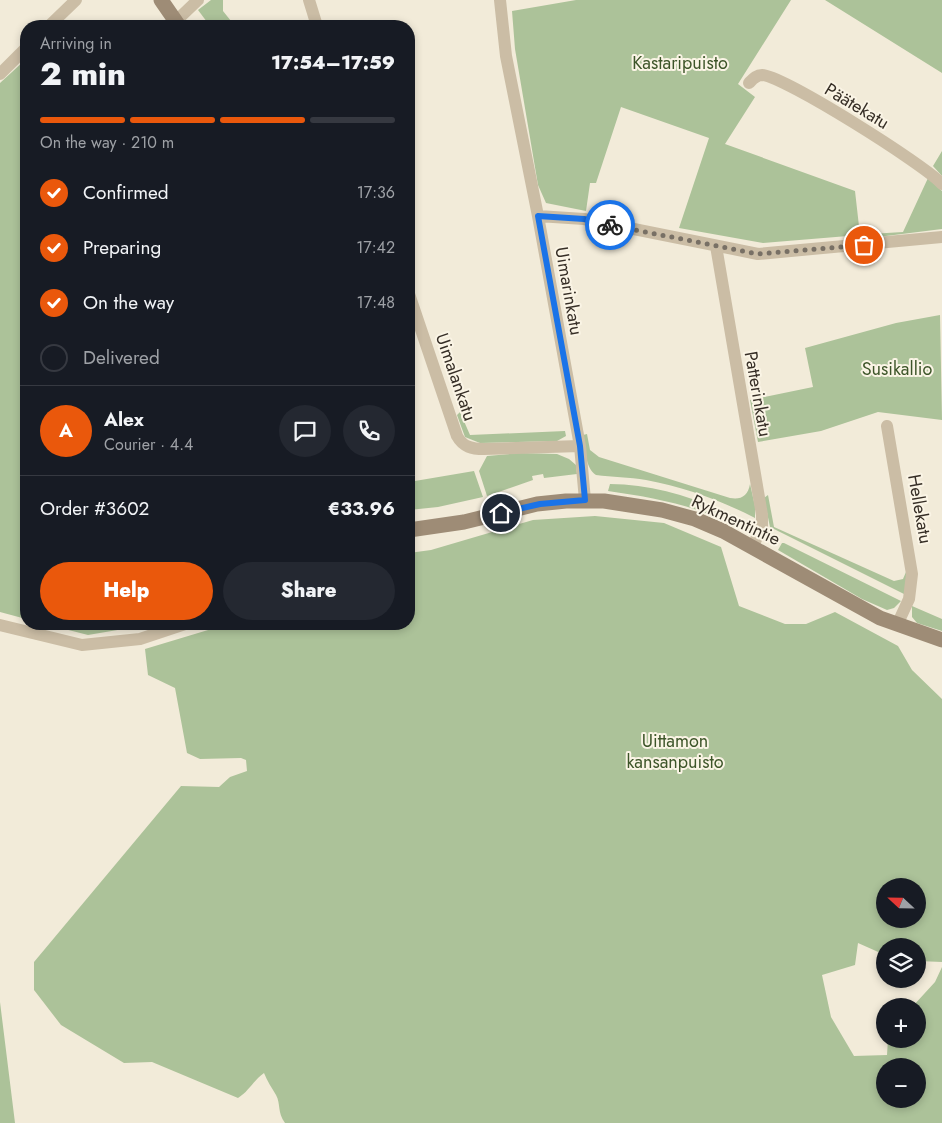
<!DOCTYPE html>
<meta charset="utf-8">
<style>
:root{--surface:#171b24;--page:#242831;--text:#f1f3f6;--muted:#9ea1a6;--line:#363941;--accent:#ea580c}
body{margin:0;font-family:Jost,sans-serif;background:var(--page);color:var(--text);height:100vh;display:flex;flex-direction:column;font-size:19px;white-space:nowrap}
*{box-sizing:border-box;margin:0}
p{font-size:16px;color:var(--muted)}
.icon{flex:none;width:28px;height:28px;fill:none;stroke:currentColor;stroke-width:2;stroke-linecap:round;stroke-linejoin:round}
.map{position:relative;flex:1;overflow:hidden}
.panel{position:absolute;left:20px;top:20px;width:395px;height:610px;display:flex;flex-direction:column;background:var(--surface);border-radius:20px;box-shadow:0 2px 8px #0003}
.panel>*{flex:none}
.needle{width:32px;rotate:292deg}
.tools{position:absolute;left:876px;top:878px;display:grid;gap:10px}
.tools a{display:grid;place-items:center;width:50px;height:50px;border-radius:50%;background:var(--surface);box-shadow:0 2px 8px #0003;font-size:25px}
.pin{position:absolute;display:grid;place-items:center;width:42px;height:42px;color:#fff;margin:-21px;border:2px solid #fff;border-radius:50%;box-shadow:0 1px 5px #0007}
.courier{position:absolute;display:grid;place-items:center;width:50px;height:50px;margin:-25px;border:4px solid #1a73e8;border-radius:50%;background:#fff;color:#222;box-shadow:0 1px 6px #0007}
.head em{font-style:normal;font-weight:800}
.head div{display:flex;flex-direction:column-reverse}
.head{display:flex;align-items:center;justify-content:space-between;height:85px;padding:0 20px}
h1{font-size:32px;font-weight:800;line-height:38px}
.bar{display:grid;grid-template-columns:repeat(4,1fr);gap:8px 5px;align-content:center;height:60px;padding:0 20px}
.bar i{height:6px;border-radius:4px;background:var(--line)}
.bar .on{background:var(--accent)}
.bar p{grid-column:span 4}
.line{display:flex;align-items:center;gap:12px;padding:0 20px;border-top:1px solid var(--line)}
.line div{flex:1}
.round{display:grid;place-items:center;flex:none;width:52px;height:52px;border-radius:26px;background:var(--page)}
ol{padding:0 20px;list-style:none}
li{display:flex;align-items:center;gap:15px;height:55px}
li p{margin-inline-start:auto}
li .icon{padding:5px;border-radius:50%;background:var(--accent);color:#fff;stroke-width:4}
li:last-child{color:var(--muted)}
li i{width:28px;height:28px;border:2px solid var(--line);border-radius:50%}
.action{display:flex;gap:10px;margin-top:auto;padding:10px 20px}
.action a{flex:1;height:58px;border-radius:30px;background:var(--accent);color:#fff;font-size:20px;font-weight:800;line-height:58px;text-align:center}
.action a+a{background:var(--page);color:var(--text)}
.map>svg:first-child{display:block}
.green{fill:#acc299;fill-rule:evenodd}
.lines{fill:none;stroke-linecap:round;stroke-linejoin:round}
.street{stroke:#cbbda5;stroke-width:12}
.secondary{stroke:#9e8c76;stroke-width:15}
.done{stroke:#787065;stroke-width:5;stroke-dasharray:0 9}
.route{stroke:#1a73e8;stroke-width:6}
.labels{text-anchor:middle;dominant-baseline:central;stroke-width:4;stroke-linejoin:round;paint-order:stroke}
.park-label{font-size:18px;fill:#3d5529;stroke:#faf4e5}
.street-label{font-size:18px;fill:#362e26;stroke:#faf4e5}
</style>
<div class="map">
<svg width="942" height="1123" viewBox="0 0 942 1123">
<rect width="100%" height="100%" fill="#f2ebd9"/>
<path class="green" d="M211,0H223V11L235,26H210L198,10Z
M576,0H791L738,84L755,97L725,144L855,191L860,235L763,243L679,228L709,138L621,107L596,183H590L586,211L546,203L538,185L515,49L512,11Z
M825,0H942V73Z
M24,61L26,71V619L0,612V83Z
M942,151V176L933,166Z
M928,178L942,191V229L870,238V234L903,232Z
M940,315L942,420L878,412L821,431L758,442L750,400L813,387L805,348L896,323Z
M460,412L470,435L565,431L566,436L557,441L480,443L465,437L457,415Z
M587,434L590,450L599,457L730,498C741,500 748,496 750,484L755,506V518C720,500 684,487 646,480C629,477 612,477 596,475C585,468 585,447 583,435Z
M520,453L557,454L569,459L576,465L577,474L544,478L543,474L532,476L533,480L487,496L479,471L487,456Z
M474,471L483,497L438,507L409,510V482Z
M610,484C660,484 710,503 754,526C743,535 723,520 711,515C678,502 643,496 608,491Z
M768,495L774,527L894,581L903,579L906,572L908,578L904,594L770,527L764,498Z
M595,516L664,523L721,547L739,606L785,624H806L835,612L898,646L912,670L942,699V962L918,961V946H885V955L858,943L855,965L822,975L831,1017L854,1056L887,1055L888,1039H918V1006H913L935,982L942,967V1123H285C277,1112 281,1104 276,1095C272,1088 267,1081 264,1073C253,1081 249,1091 238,1098L152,1062L124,1063L61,1025L34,990V962L181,786L219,787L230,777L247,771L246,760L241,758L200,759L187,753L175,688L148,675L145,649L228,624H409V553L431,550L533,520ZM885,886H918V919H885ZM885,1066H918V1099H885Z
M782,543H784L901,601L894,608L887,610L862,599L778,550Z
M912,606L942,619V631L917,623L912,617Z
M45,624H153L88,635Z
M0,1002L15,1123H0Z"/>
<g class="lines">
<path class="street" d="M309,0L317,26
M500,0L506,56L538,216L580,446L585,500
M176,21L198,0
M49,26L76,0
M0,74L26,48
M749,83C753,79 756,75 762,75C784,76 925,165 942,184
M538,216L584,219L758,254L942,237
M716,246L762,515V526L753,546
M409,294L457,436C463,447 472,449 484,449L580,446
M887,426L912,574L909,599L897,625
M0,625L82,645L140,639L185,624"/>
<path class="secondary" d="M161,0L179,26
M409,530L464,522L537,504L566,501H604L662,510L695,519L723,531L880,618L942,640"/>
</g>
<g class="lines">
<path class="done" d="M610,225L758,254L864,245"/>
<path class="route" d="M501,513L540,504L585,500L580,446L538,216L584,219L610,225"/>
</g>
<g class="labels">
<g class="park-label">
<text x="680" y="63">Kastaripuisto</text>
<text x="897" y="369">Susikallio</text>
<text x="675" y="741">Uittamon<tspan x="675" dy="21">kansanpuisto</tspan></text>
</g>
<g class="street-label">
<text transform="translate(857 106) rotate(31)">Päätekatu</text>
<text transform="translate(569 291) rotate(80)">Uimarinkatu</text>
<text transform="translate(456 377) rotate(71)">Uimalankatu</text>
<text transform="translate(758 394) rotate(80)">Patterinkatu</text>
<text transform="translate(920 509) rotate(80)">Hellekatu</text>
<text transform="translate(736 520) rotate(25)">Rykmentintie</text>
</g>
</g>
</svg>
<div class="tools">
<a><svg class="needle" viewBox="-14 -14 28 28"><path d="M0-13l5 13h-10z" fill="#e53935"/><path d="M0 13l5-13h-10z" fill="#9ea1a6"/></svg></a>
<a><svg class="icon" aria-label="layers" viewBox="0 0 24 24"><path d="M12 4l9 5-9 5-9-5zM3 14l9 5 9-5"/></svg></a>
<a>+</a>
<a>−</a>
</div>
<div class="pin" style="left:864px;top:245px;background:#ea580c"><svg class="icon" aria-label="bag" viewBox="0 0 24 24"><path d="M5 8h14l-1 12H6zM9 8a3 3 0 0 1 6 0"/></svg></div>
<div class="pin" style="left:501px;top:513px;background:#1f2937"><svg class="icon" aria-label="home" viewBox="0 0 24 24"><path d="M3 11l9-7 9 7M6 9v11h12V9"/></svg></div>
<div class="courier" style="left:610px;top:225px"><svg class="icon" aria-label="bike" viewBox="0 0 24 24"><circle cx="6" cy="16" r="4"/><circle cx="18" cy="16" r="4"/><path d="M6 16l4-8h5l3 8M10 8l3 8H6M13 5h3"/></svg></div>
<section class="panel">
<div class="head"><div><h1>2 min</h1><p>Arriving in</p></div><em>17:54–17:59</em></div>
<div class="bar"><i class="on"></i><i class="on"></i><i class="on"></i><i></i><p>On the way · 210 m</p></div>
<ol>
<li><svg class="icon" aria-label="check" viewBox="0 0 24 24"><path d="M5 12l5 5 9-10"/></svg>Confirmed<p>17:36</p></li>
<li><svg class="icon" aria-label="check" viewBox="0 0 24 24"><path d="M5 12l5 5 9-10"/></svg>Preparing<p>17:42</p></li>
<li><svg class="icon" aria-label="check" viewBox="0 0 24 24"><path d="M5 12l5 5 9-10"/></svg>On the way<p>17:48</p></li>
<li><i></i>Delivered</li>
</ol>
<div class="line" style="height:90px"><b class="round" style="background:var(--accent);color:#fff">A</b><div><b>Alex</b><p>Courier · 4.4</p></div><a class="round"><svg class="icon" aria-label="chat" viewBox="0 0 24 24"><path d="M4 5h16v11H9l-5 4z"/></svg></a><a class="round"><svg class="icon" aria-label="phone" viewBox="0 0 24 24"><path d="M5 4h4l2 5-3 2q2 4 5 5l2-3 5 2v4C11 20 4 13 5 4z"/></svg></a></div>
<div class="line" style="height:65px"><div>Order #3602</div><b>€33.96</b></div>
<div class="action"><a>Help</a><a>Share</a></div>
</section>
</div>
